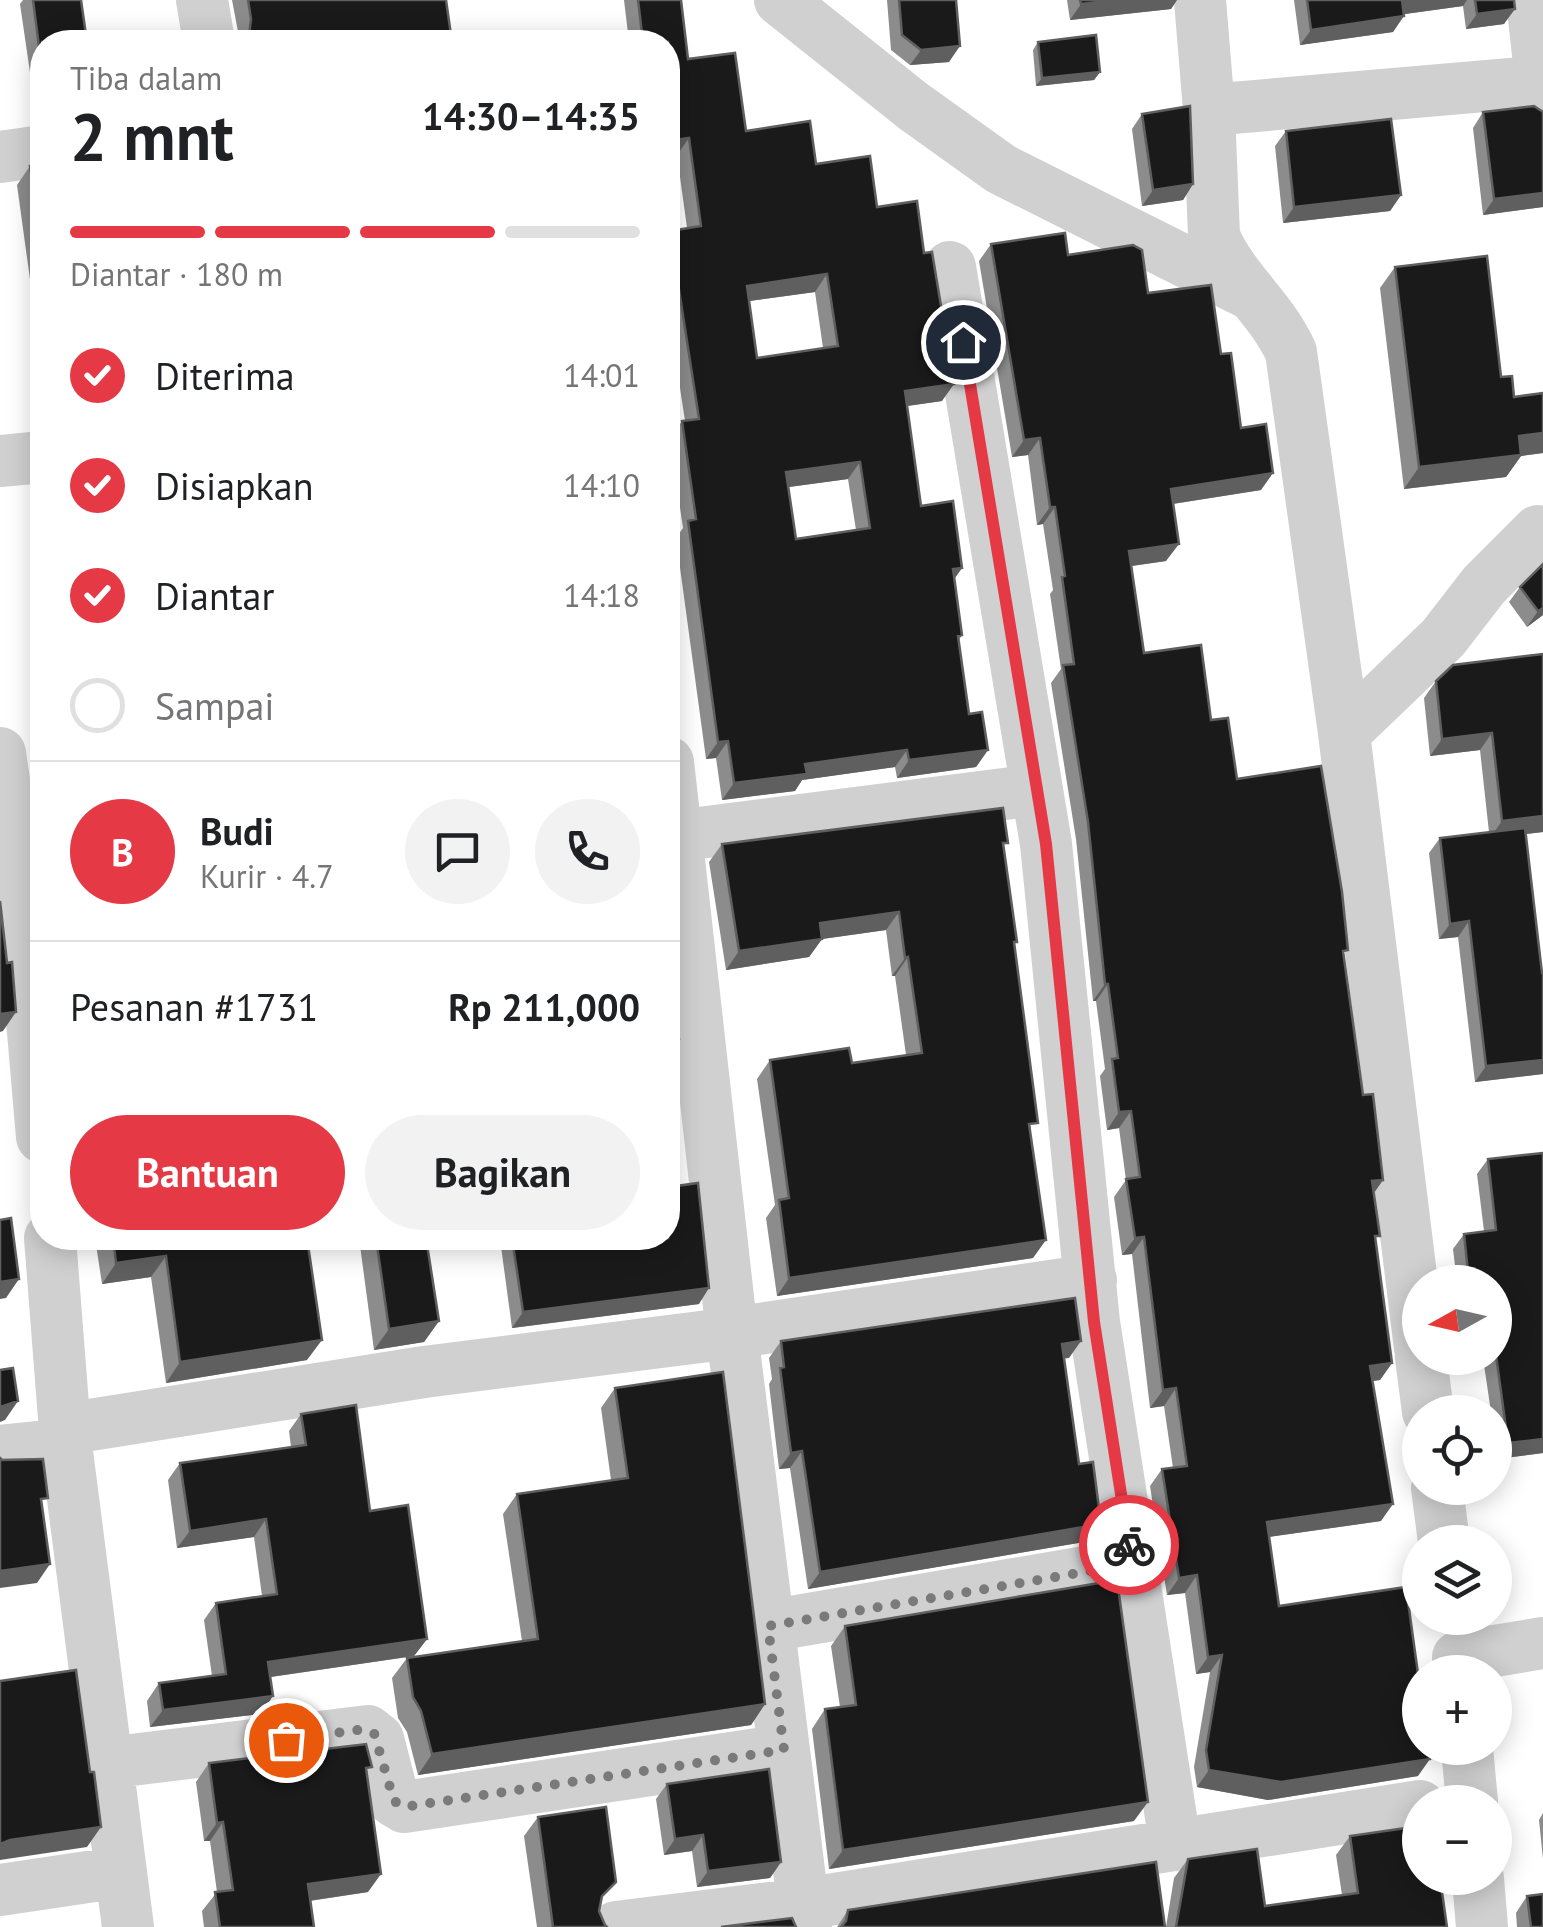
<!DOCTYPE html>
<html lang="id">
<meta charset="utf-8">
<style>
:root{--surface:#fff;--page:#f2f2f2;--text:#202124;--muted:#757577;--line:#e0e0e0;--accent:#e63946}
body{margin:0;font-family:"PT Sans",sans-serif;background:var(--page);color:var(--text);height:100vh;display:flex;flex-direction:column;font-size:38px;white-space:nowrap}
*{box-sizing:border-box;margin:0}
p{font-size:32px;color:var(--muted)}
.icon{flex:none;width:55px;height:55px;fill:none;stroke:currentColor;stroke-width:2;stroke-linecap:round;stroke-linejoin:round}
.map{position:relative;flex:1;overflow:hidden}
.side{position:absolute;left:30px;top:30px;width:650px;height:1220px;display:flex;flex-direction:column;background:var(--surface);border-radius:40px;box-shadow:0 5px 25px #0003}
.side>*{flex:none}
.needle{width:65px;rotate:262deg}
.fabs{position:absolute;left:1402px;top:1265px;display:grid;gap:20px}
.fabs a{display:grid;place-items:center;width:110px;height:110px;border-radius:50%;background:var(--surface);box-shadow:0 5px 25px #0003;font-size:50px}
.pin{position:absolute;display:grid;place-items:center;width:85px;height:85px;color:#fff;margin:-42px;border:5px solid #fff;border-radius:50%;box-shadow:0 2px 10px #0007}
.courier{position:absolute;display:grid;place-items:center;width:100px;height:100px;margin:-50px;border:8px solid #e63946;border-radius:50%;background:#fff;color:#222;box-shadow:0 2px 12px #0007}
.overview em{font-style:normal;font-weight:600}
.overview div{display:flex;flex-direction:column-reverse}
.overview{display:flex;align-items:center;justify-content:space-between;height:170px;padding:0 40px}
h1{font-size:65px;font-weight:600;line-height:75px}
.bar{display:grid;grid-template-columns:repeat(4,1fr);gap:15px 10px;align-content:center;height:120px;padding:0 40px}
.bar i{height:12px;border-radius:8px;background:var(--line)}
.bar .selected{background:var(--accent)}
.bar p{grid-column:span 4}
.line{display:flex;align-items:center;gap:25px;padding:0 40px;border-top:2px solid var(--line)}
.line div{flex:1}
.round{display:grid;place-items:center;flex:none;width:105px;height:105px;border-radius:52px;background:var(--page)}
ol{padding:0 40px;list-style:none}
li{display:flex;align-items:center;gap:30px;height:110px}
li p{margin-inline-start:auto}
li .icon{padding:10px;border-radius:50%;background:var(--accent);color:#fff;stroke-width:4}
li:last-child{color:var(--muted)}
li i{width:55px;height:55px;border:5px solid var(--line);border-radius:50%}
.primary-button{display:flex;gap:20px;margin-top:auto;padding:20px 40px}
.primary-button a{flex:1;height:115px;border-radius:60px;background:var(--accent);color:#fff;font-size:40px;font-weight:600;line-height:115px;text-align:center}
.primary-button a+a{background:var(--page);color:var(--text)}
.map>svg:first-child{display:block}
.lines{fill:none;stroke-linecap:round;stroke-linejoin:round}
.minor{stroke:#d0d0d0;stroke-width:52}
.wall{fill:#8c8c8c;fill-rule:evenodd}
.shaded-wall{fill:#5f5f5f}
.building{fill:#1a1a1a;stroke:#5f5f5f;stroke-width:2.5;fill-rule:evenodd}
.done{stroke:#7a7a7a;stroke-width:10;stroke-dasharray:0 18}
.route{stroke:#e63946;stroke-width:12}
</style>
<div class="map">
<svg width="1543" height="1927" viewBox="0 0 1543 1927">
<rect width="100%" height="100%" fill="#fff"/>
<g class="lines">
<path class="minor" d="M202,0L209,42
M780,0L913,106L1001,169L1248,293
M1200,0L1209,110L1214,236C1232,280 1272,309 1291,352L1344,733L1420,1348
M1532,0L1543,100
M1209,110L1543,81
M0,157L42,151
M950,267L1046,844L1094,1322L1175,1843
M0,461L42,457
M1344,733L1443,638L1484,585L1538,531
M0,753L22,904L42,1137
M668,762L732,1333L806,1927
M676,836L1036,790
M50,1238L66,1444L128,1927
M1421,1358L1428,1412
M65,1429L424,1372L732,1333L1091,1280
M0,1451L66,1444
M1437,1488L1444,1542
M768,1626L1132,1564
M1458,1657L1543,1643
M1467,1748L1472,1802
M107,1763L368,1731L378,1739L394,1801L404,1807L784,1750
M1478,1878L1482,1927
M0,1890L121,1872
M616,1927L803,1904L1420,1806"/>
</g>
<path class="wall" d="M23,0H81L42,42V91L33,93L20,4Z
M232,0H446L452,42H238L239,37Z
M624,0H681L688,59L746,131L816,164L877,207L942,401L907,406L921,506L962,568L954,579L962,635L959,640L969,714L988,750L976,767L897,778L895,767L802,780L795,791L722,800L716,758L706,759L676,538L683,528L670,439L682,421H685L668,308V234L670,231L687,228L677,155L668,42H629ZM815,292L823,348L757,358L749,301ZM848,479L856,530L796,539L789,487Z
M887,0H956L949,62L910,65L891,50Z
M1067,0H1177L1171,9L1070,20Z
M1294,0H1514L1504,24L1466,29L1463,6L1404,14L1393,32L1300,45Z
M1038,42L1100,72L1094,80L1036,86L1033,50Z
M1483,112H1543V207L1483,215L1473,128Z
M1142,114L1193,184L1183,200L1142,206L1132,129Z
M1286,131L1401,195L1390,211L1283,223L1275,146Z
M42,164V399L33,328L36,323L17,185L30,166Z
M991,244L1068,255L1148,293L1221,354L1241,428L1261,490L1173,504L1166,561L1132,566L1144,653L1211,720L1237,779L1343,956L1363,1095L1383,1180L1374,1193L1375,1242L1392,1363L1380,1380L1372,1381L1381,1521L1269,1537L1279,1606L1418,1776L1268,1800L1197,1787L1194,1767L1210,1672L1196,1674L1185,1593L1167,1595L1150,1486L1162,1469L1173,1468L1164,1406L1150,1408L1132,1254L1122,1255L1114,1197L1126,1180L1119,1128L1107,1130L1100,1076L1105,1069L1096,1001H1093L1076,839L1051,683L1061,669L1050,594L1053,590L1043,524L1037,525L1028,455L1012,457L979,261Z
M1395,267L1501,377L1514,397L1543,393V453L1521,456L1506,477L1404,489L1380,288Z
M1543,564V615L1527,627L1509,602L1520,587Z
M1543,654V832L1526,834L1543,1074L1475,1082L1458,937L1439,939L1429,853L1440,838L1489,832L1480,750L1430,756L1424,698L1436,681Z
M722,844L1004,848L1031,1133L1033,1258L777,1296L766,1218L775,1205L757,1079L770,1060L852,1063L906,1055L895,976H892L886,930L822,939L809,957L726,970L709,862Z
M1543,1153V1453L1497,1459L1495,1441V1412H1491L1483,1358H1495V1282H1457L1453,1249L1464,1234L1484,1231L1477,1174L1488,1159Z
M676,1186L699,1304L512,1328L500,1239L501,1238H668Z
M95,1238H426L439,1321L424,1342L374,1350L359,1238L308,1245L307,1360L166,1383L151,1277L102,1284Z
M781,1341L1069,1358H1064L1079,1464L1101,1524L1090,1541L808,1589L790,1468L779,1469L769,1384L772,1379L769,1358Z
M615,1388L765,1704L751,1725L418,1775L407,1732L398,1718L392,1678L407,1658L522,1641L503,1514L517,1494L611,1480L601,1408Z
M301,1414L370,1511L427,1639L414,1656L271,1677L261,1714L150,1727L147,1701L159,1683L212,1676L204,1620L216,1603L262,1596L254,1537L177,1548L168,1480L180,1463L291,1447L289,1431Z
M845,1626L1134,1821L829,1869L812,1729L825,1709L840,1707L831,1646Z
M209,1763L367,1775L368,1892L310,1901L314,1927H204L202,1911L217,1892L210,1841H204L196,1782Z
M667,1784L781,1862L770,1878L697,1887L692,1851L664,1855L656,1799Z
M1543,1813V1859L1539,1820Z
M538,1817L601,1903L599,1911L605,1925L607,1927H537L524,1836Z
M1350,1836L1447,1927H1166L1174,1878L1188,1859L1265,1906L1342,1895L1336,1855Z
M1527,1896L1543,1927H1517L1516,1913Z
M848,1910L1165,1927H837Z"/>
<path class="shaded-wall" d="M1119,0H1177L1171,9L1070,20L1081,4Z
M1402,0H1467L1463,6L1391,16Z
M1515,9L1504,24L1466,29L1477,14Z
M1404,16L1393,32L1300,45L1311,30Z
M960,46L949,62L910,65L921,50Z
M1100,72L1094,80L1036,86L1042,78Z
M42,79V91L33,93Z
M689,138L677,155L668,156V141Z
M1193,184L1183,200L1142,206L1153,190Z
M1543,193V207L1483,215L1494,199Z
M1401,195L1390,211L1283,223L1294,207Z
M827,274L815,292L735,303L747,286Z
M954,384L942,401L893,408L905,391Z
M1543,433V453L1521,456L1506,477L1404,489L1419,467L1519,436Z
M1040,438L1028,455L1012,457L1024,440Z
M860,462L848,479L774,489L786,472Z
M1273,473L1261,490L1159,506L1171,489Z
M1050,507H1055L1043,524L1037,525Z
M1179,544L1166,561L1117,568L1129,551Z
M962,568L950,585L953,569Z
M1543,608V615L1527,627L1538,611Z
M1492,733L1480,750L1430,756L1442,739Z
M728,741L716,758L706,759L718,742Z
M907,750L895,767L802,780L795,791L722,800L734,783L805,764Z
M988,750L976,767L897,778L909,760Z
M1543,816V832L1490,838L1502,821Z
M899,912L886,930L822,939L809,957L726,970L739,951L820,923Z
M1469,921L1458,937L1439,939L1450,924Z
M908,957L895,976H892L905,958Z
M1105,984H1108L1096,1001H1093Z
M16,1012L3,1031L0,1032V1014Z
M679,1039L668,1055V1041Z
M1543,1060V1074L1475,1082L1486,1066Z
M1131,1111L1119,1128L1107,1130L1119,1112Z
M1383,1180L1371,1197L1372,1181Z
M1144,1237L1132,1254L1122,1255L1135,1238Z
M297,1238H359L290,1247Z
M1046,1240L1033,1258L777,1296L789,1278Z
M166,1256L151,1277L102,1284L116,1263Z
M19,1279L6,1298L0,1299V1282Z
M709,1288L699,1304L512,1328L523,1312Z
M439,1321L424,1342L374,1350L389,1329Z
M322,1340L307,1360L166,1383L180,1362Z
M1081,1341L1069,1358L1050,1360L1062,1344Z
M1392,1363L1380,1380L1358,1383L1370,1366Z
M1176,1388L1164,1406L1150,1408L1163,1390Z
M18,1401L5,1420L0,1422V1407Z
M1543,1439V1453L1497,1459L1508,1443Z
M802,1451L790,1468L779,1469L791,1453Z
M1393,1504L1381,1521L1255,1539L1267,1522Z
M266,1519L254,1537L177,1548L190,1531Z
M1101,1524L1090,1541L808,1589L820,1572Z
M50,1564L37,1583L0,1588V1571Z
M1197,1575L1185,1593L1167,1595L1179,1578Z
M427,1639L414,1656L256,1679L268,1662Z
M1222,1655L1210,1672L1196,1674L1208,1657Z
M273,1696L261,1714L150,1727L163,1710Z
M765,1704L751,1725L418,1775L432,1754Z
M1430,1759L1418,1776L1268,1800L1197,1787L1209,1770Z
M1148,1802L1134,1821L829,1869L843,1850Z
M223,1822L210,1841H204L217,1823Z
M101,1827L87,1847L0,1860V1844L10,1840Z
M703,1835L692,1851L664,1855L675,1839Z
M781,1862L770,1878L697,1887L708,1871Z
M381,1874L368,1892L294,1903L308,1884Z"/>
<path class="building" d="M33,0H81L87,42H42V70Z
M248,0H446L452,42H243L249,35L251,19Z
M638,0H681L688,59L735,53L746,131L810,121L816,164L870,156L877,207L917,201L924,253L932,252L954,384L905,391L921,506L953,501L962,568L953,569L962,635L958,636L969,714L982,712L988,750L909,760L907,750L805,764L807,774L734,783L728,741L718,742L688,521L696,519L682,421L699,419L670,231L701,226L689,138L668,141V42H643ZM827,274L838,346L757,358L747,286ZM860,462L870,528L796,539L786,472Z
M899,0H956L960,46L921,50L902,35Z
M1080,0H1119L1081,4Z
M1307,0H1405H1402L1404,16L1311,30Z
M1475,0H1514L1515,9L1477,14Z
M1096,35L1100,72L1042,78L1038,42Z
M1190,106L1193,184L1153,190L1142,114Z
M1534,106L1543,112V193L1494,199L1483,112Z
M1391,119L1401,195L1294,207L1286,131Z
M42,164V252L30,166Z
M1065,233L1068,255L1133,245L1142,250L1148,293L1211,285L1221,354L1231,353L1241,428L1266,424L1273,473L1171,489L1179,544L1129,551L1144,653L1201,645L1211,720L1228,718L1237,779L1321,766L1342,892L1348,950L1343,951L1363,1095L1373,1094L1383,1180L1372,1181L1380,1236H1375L1392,1363L1370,1366L1393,1504L1267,1522L1279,1606L1406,1587L1420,1688V1748H1428L1430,1759L1281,1782L1209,1770L1206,1750L1222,1655L1208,1657L1197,1575L1179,1578L1162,1469L1187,1466L1176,1388L1163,1390L1144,1237L1135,1238L1126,1179L1140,1177L1131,1111L1119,1112L1112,1059L1118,1058L1108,984H1105L1088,822L1063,665L1074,664L1062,577L1065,576L1055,507H1050L1040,438L1024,440L991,244Z
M1487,256L1501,377L1512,376L1514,397L1543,393V433L1519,436L1521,455L1419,467L1395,267Z
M1543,564V608L1538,611L1520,587Z
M1543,654V816L1502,821L1492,733L1442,739L1436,681L1453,665Z
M1003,808L1008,843H1003L1017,942H1014L1038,1123L1029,1124L1046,1240L789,1278L779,1200L789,1198L770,1060L849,1048L852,1063L922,1053L908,957L905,958L899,912L820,923L822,939L739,951L722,844Z
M1525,828L1542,973H1543V1060L1486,1066L1469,921L1450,924L1440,838Z
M0,901L7,963L12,962L16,1012L0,1014Z
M668,956L679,1039L668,1041Z
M668,1129L676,1186L698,1183L709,1288L523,1312L512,1238H668Z
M1543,1153V1439L1508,1443L1495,1348V1282H1469L1464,1234L1496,1230L1488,1159Z
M11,1218L19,1279L0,1282V1220Z
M113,1238H307L322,1340L180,1362L166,1256L116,1263Z
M376,1238H426L439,1321L389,1329Z
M1075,1298L1081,1341L1062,1344L1079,1464L1093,1462L1101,1524L820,1572L802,1451L791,1453L780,1368L784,1367L781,1341Z
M13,1368L18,1401L0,1407V1370Z
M723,1372L765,1704L432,1754L421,1711L413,1697L407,1658L538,1639L517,1494L628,1478L615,1388Z
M356,1405L370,1511L408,1505L427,1639L268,1662L273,1696L163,1710L159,1683L226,1674L216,1603L277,1594L266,1519L190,1531L180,1463L306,1445L301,1414Z
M0,1458L2,1460L43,1459L48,1498L41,1499L50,1564L0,1571Z
M1117,1580L1148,1802L843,1850L825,1709L856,1705L845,1626Z
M76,1670L90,1772H94L101,1827L10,1840L0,1844V1681Z
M366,1744L372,1767L366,1768L381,1874L308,1884L314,1927H220L215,1892L233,1890L223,1822L217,1823L209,1763Z
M769,1769L781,1862L708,1871L703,1835L675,1839L667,1784Z
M606,1807L616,1882L602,1896L599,1911L605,1925L607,1927H553L538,1817Z
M1420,1826V1878H1440L1447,1927H1176L1188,1859L1257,1849L1265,1906L1358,1893L1350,1836Z
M1156,1862L1165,1927H841L846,1921L848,1910Z
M1543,1894V1927H1531L1527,1896Z
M792,1918L796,1927H721Z"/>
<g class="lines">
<path class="done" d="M286,1740L358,1730L374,1733L394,1801L404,1807L784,1750L768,1626L1132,1564L1129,1545"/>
<path class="route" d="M963,342L1046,844L1094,1322L1129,1545"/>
</g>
</svg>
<div class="fabs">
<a><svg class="needle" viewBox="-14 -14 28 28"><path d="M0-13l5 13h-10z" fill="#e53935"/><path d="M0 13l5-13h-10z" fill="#757577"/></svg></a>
<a><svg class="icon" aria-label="locate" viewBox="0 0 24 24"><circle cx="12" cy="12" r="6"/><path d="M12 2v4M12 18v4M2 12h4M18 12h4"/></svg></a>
<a><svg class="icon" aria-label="layers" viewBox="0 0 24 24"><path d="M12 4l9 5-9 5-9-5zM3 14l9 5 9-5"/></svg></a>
<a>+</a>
<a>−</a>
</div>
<div class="pin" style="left:286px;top:1740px;background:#ea580c"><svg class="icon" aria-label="bag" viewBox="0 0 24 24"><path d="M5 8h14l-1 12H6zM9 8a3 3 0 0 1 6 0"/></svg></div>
<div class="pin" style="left:963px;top:342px;background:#1f2937"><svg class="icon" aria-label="home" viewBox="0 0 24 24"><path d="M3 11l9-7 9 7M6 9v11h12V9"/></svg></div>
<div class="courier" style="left:1129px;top:1545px"><svg class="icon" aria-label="bike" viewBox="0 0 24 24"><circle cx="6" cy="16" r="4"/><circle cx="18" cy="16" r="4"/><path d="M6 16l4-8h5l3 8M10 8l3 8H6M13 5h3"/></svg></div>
<section class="side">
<div class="overview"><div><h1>2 mnt</h1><p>Tiba dalam</p></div><em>14:30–14:35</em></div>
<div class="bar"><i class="selected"></i><i class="selected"></i><i class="selected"></i><i></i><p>Diantar · 180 m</p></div>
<ol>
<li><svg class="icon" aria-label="check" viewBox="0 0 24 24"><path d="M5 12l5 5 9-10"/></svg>Diterima<p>14:01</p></li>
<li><svg class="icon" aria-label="check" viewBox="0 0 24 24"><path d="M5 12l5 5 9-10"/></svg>Disiapkan<p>14:10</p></li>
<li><svg class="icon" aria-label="check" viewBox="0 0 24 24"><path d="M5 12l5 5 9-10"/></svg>Diantar<p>14:18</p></li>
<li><i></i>Sampai</li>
</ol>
<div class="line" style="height:180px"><b class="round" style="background:var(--accent);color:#fff">B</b><div><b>Budi</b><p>Kurir · 4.7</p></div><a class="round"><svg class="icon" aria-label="chat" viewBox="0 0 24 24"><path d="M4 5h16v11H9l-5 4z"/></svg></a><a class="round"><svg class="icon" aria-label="phone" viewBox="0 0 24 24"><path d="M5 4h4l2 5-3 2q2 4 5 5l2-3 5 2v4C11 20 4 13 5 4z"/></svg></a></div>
<div class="line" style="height:130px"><div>Pesanan #1731</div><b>Rp 211,000</b></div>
<div class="primary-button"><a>Bantuan</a><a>Bagikan</a></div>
</section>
</div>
